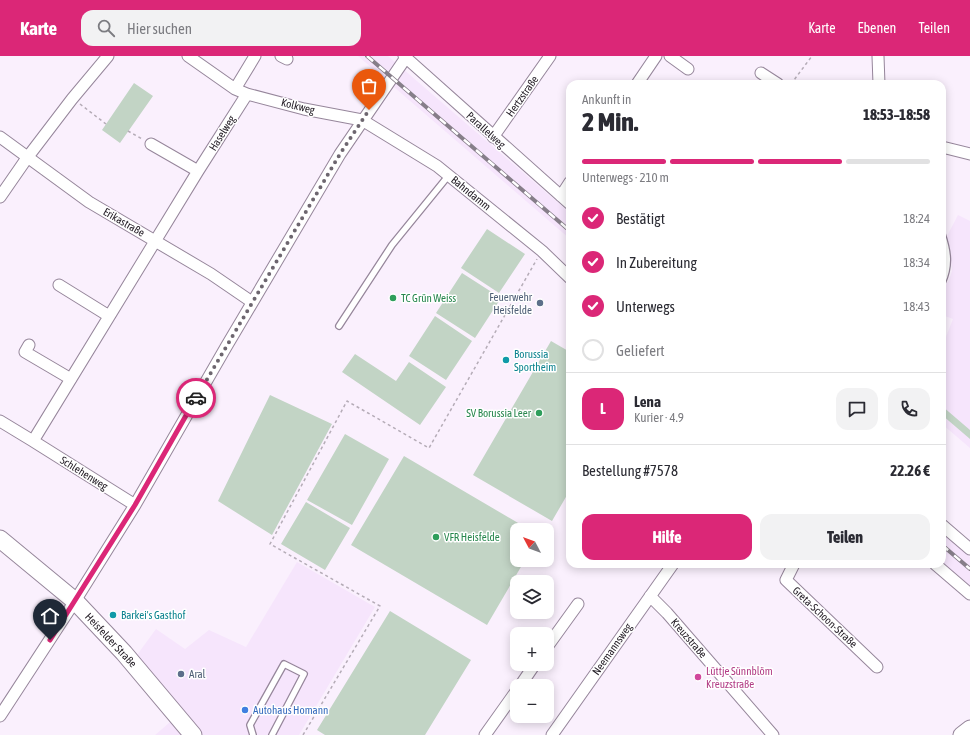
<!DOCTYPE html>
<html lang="de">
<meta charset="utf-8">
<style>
:root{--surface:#fff;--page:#f2f2f3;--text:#2b2b33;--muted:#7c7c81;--line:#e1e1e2;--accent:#db2777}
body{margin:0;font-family:"Asap Condensed",sans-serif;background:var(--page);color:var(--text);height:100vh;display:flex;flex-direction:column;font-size:15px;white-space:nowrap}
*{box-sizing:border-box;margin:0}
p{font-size:13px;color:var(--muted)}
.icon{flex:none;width:22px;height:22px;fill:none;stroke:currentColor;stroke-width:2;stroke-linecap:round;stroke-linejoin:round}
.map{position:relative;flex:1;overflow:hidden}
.details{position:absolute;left:566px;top:24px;width:380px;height:488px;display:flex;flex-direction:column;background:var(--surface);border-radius:12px;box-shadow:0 2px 10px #0003}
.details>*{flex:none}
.needle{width:26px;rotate:311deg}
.controls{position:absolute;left:510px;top:467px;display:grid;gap:8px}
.controls a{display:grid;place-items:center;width:44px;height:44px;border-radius:8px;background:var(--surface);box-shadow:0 2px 10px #0003;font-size:20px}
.pin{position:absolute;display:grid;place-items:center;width:34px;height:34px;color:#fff;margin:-41px -17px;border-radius:50% 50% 50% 0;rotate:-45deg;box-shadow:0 0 4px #0007}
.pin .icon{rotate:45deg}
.courier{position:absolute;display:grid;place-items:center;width:40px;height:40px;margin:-20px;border:3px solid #db2777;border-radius:50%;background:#fff;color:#222;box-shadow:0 1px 5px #0007}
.overview em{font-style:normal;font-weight:800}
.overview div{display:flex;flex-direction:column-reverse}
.overview{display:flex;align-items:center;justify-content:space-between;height:68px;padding:0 16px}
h1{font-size:26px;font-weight:800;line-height:30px}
.bar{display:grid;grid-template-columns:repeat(4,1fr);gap:6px 4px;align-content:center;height:48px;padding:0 16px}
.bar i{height:5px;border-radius:3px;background:var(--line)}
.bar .current{background:var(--accent)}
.bar p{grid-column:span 4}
.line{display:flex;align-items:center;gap:10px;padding:0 16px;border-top:1px solid var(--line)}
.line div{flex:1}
.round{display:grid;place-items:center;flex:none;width:42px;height:42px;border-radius:12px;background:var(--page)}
ol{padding:0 16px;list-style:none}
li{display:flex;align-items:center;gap:12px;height:44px}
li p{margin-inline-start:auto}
li .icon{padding:4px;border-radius:50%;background:var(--accent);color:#fff;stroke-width:4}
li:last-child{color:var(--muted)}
li i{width:22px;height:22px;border:2px solid var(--line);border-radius:50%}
.cta{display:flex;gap:8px;margin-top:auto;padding:8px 16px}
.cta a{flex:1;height:46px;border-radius:12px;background:var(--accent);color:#fff;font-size:16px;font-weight:800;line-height:46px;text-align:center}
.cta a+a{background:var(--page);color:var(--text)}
header{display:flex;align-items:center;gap:24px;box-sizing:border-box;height:56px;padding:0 20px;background:var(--accent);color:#fff}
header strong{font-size:19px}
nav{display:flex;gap:22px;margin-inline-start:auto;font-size:14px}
.search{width:280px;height:36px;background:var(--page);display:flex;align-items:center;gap:10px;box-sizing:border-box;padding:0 14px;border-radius:12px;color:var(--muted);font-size:15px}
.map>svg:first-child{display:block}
.built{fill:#f6e5fc}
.green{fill:#c2d4c5}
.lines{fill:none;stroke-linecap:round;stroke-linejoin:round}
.lane-casing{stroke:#96869b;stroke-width:8}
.street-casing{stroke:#96869b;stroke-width:13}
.secondary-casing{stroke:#96869b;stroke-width:17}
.primary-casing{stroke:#96869b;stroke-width:19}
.path{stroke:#b5acb7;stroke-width:1.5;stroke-dasharray:3 3;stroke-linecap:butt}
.lane{stroke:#fff;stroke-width:5.5}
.street{stroke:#fff;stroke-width:11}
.secondary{stroke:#fff;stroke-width:15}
.primary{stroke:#fff;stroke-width:17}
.rail-casing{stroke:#867e89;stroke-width:4}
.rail{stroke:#fff;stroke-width:2.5;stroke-dasharray:8;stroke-linecap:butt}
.done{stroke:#6d666f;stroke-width:4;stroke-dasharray:0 7.2}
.route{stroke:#db2777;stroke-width:5}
.leisure-dot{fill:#2e9e5b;stroke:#fff;stroke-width:1.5}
.service-dot{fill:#5c6f8a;stroke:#fff;stroke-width:1.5}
.culture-dot{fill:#0f9aa8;stroke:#fff;stroke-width:1.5}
.hotel-dot{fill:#d1479c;stroke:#fff;stroke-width:1.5}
.shop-dot{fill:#3f7fe0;stroke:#fff;stroke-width:1.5}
.labels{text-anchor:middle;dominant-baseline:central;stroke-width:3;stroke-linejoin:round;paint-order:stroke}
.street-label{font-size:11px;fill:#211b23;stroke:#fff}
.service-label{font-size:11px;fill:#4e5e75;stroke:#fff;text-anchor:end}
.leisure-label{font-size:11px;fill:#27864d;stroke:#fff;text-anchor:start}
.culture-label{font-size:11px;fill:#0d838f;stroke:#fff;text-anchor:start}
.hotel-label{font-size:11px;fill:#b23c85;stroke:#fff;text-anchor:start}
.shop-label{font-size:11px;fill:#366cbe;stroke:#fff;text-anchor:start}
</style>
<header>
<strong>Karte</strong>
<div class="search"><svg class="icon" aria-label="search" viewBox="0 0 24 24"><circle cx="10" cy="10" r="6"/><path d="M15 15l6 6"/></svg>Hier suchen</div>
<nav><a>Karte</a><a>Ebenen</a><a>Teilen</a></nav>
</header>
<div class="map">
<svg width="970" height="679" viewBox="0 0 970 679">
<rect width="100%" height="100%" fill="#faf0fd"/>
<path class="built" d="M358,0H388L570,157V183Z
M958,159L970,165V392L942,368V291L953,263L942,259V235L949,224L952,215L950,193L946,182Z
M942,477L970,501V530L942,506Z
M297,506L375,551L299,679H155L183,655L137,599L156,573L185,593L209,574L246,591Z"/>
<path class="green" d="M134,27L153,40L120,87L102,74Z
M487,173L525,198L499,237L461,212Z
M462,217L501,242L475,282L436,257Z
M435,260L472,285L446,324L409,300Z
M551,285L570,296V434L552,465L473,419Z
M355,298L396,325L409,306L446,331L420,369L342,316Z
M270,339L332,368L272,479L218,445Z
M942,350L970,374V383L942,359Z
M345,378L389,403L352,469L307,444Z
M404,400L530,474H517V504H525L487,569L351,489Z
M306,446L350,472L325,514L281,488Z
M390,555L471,604L425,679H325L317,674Z"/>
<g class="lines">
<g class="lane-casing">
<path id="lane" d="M942,178C948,196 950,209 942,227
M339,270L392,189L449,119
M253,679L250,669L284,608L304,618L272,679"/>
</g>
<g class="street-casing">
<path id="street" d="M188,0L235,33L247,38L304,53L362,64L437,110L542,195L570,222
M281,0L287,3
M404,0L570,148
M670,0L688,13
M878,0L879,28
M761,17L778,28
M637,28L656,0
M235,33L255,0
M0,81L89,146L211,218L252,246
M493,81L550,0
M151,88L198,115
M942,91L970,98
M561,140L570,126
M0,141L27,102L72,43L108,0
M59,229L109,260
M29,289L25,296L71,323
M0,365L33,385
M135,449L33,385L198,115L247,38
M942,469L970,493
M794,508L786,524L877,611
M935,508L970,538
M650,540L667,557L773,679
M547,591L578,548
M520,630L535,608
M0,660L75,545L135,449L226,291L340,98L407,0
M485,679L517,634
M552,679L673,508"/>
</g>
<g class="secondary-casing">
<path id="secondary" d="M961,679L970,672"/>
</g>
<g class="primary-casing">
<path id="primary" d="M0,483L75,545L124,597L193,679"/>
</g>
<path class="path" d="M791,28L812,0
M80,48L106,68
M128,75L142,83
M303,679L380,550L270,488L347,345L429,392L537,203"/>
<use href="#lane" class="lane"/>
<use href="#street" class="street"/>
<use href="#secondary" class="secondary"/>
<use href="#primary" class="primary"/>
<g class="rail-casing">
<path id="rail" d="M367,0L570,175
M942,489L970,513"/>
</g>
<use href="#rail" class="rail"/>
</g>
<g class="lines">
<path class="done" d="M196,342L340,98L369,54"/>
<path class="route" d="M50,584L135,449L196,342"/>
</g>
<g class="leisure-dot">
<circle cx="393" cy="242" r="4"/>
<circle cx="539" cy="357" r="4"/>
<circle cx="436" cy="481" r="4"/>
</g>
<g class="service-dot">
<circle cx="540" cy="247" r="4"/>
<circle cx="181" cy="618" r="4"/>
</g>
<g class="culture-dot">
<circle cx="506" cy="304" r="4"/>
<circle cx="113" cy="559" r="4"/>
</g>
<circle class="hotel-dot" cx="698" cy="621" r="4"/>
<circle class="shop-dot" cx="245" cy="654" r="4"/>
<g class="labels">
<g class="street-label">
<text transform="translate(522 40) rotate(-55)">Hertzstraße</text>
<text transform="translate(298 50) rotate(14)">Kolkweg</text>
<text transform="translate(486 74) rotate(42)">Parallelweg</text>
<text transform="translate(222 77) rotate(-58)">Haselweg</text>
<text transform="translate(471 137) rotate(39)">Bahndamm</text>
<text transform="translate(124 166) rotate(30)">Erikastraße</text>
<text transform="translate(84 417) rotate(32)">Schlehenweg</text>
<text transform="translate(825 561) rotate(43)">Greta-Schoon-Straße</text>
<text transform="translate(689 582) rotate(49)">Kreuzstraße</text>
<text transform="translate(111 584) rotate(47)">Heisfelder Straße</text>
<text transform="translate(612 593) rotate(-55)">Neemannsweg</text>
</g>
<g class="service-label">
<text x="532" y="241">Feuerwehr<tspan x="532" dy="13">Heisfelde</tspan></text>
<text x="189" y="618" text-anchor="start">Aral</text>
</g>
<g class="leisure-label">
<text x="401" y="242">TC Grün Weiss</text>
<text x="531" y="357" text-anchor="end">SV Borussia Leer</text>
<text x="444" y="481">VFR Heisfelde</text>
</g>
<g class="culture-label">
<text x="514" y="298">Borussia<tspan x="514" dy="13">Sportheim</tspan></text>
<text x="121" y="559">Barkei's Gasthof</text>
</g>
<g class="hotel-label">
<text x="706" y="615">Lüttje Sünnblöm<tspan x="706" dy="13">Kreuzstraße</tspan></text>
</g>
<g class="shop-label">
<text x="253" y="654">Autohaus Homann</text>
</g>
</g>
</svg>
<div class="controls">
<a><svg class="needle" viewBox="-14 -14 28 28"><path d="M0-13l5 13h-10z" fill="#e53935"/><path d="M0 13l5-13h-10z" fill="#7c7c81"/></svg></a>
<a><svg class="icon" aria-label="layers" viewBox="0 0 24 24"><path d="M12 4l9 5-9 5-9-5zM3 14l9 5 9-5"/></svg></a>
<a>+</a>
<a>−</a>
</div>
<div class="pin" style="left:369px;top:54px;background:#ea580c"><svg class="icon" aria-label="bag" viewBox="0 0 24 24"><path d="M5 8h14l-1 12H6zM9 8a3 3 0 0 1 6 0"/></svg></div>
<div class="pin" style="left:50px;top:584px;background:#1f2937"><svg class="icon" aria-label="home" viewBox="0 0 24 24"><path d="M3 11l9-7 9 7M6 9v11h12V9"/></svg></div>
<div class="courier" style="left:196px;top:342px"><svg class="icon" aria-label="car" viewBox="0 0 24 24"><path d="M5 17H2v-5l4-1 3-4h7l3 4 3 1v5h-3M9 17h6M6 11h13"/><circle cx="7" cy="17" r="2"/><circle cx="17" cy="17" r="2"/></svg></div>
<section class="details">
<div class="overview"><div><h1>2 Min.</h1><p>Ankunft in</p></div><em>18:53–18:58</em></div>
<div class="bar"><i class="current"></i><i class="current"></i><i class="current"></i><i></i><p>Unterwegs · 210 m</p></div>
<ol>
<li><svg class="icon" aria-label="check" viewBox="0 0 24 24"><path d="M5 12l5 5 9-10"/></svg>Bestätigt<p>18:24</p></li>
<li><svg class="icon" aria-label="check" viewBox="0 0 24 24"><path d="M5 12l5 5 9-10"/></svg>In Zubereitung<p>18:34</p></li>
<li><svg class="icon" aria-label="check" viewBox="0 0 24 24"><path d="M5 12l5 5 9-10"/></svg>Unterwegs<p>18:43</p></li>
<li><i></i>Geliefert</li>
</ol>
<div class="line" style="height:72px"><b class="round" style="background:var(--accent);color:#fff">L</b><div><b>Lena</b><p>Kurier · 4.9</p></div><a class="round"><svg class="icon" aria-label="chat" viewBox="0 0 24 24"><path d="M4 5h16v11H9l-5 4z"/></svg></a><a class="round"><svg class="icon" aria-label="phone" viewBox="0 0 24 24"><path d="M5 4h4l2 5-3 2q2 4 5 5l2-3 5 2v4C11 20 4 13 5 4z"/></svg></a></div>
<div class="line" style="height:52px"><div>Bestellung #7578</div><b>22.26 €</b></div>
<div class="cta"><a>Hilfe</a><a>Teilen</a></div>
</section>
</div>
